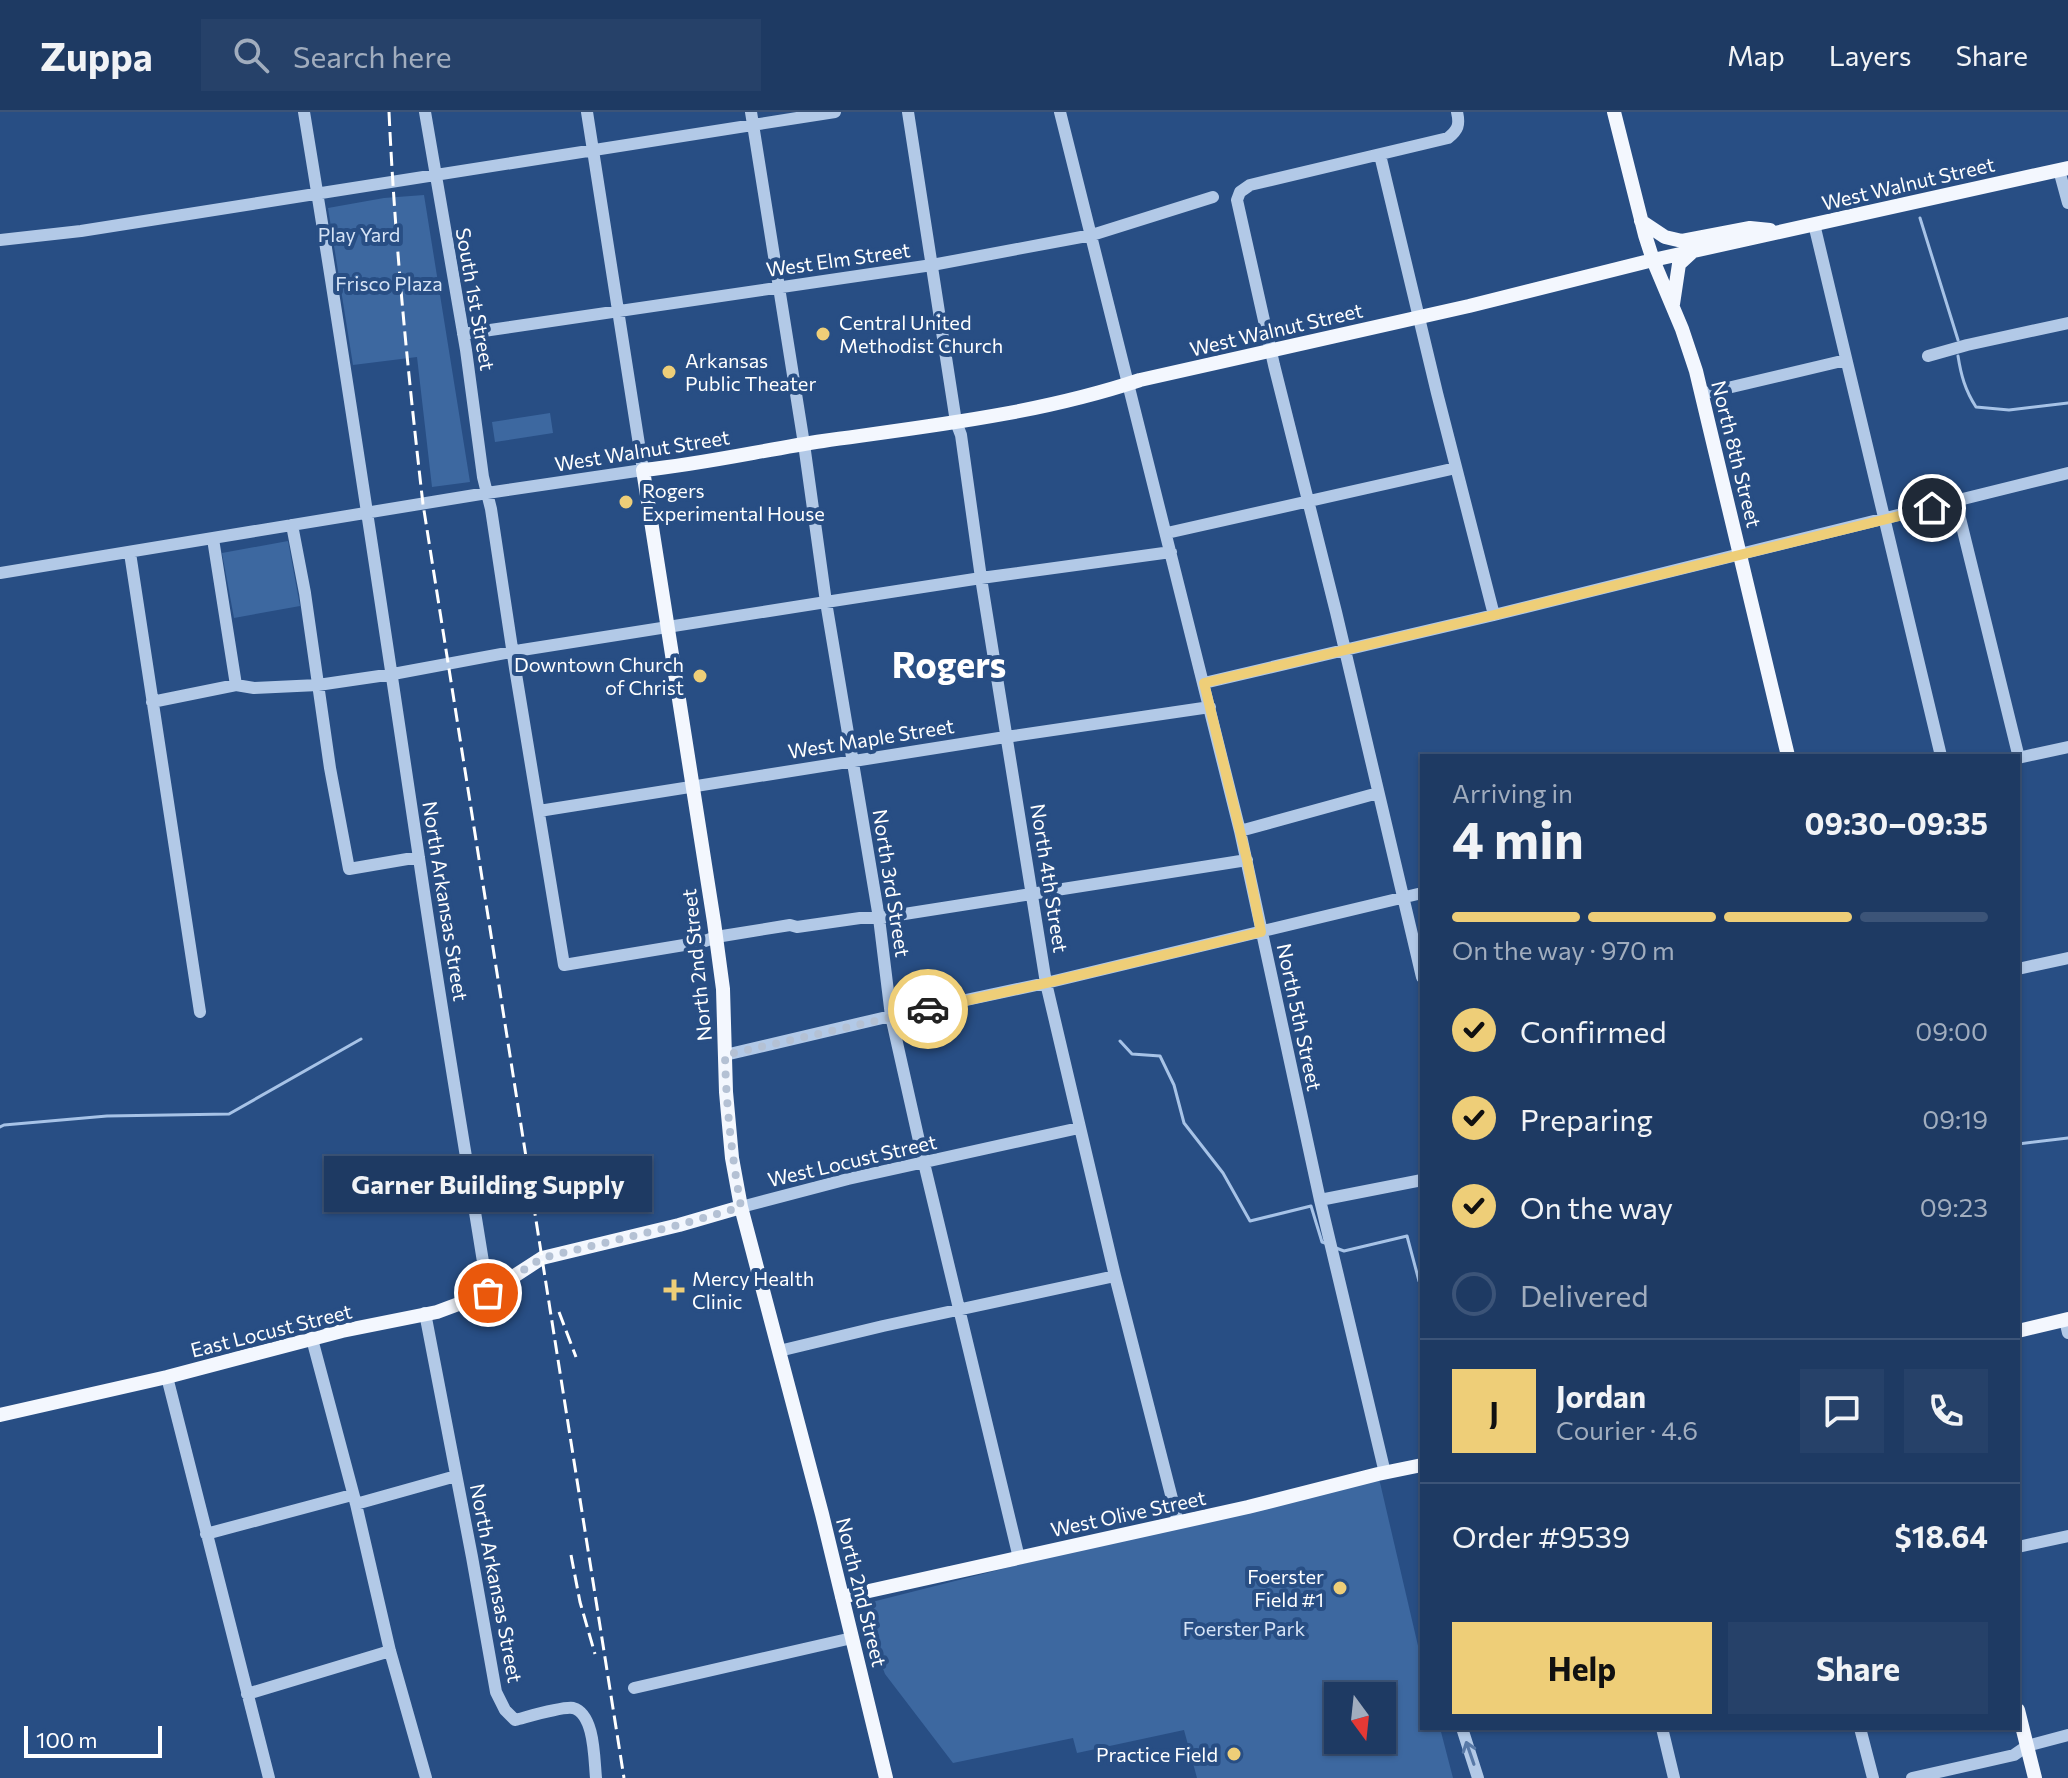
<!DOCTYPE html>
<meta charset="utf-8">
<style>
:root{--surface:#1e3a63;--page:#264169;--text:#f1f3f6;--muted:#a1adbe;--line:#3c5478;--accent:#eece78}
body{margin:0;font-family:Commissioner,sans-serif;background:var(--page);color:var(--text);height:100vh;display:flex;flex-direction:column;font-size:30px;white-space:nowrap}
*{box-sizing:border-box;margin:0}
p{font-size:26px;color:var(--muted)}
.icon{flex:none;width:44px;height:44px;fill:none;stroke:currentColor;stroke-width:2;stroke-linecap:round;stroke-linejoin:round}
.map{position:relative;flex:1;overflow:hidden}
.panel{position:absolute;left:1420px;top:642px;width:600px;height:976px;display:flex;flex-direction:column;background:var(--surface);border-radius:0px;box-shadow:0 2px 6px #0004,0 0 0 2px var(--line)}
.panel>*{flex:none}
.needle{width:52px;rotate:165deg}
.controls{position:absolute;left:1324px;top:1570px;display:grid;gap:16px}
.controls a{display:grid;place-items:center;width:72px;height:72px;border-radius:0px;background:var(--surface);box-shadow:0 2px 6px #0004,0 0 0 2px var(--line);font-size:40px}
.scale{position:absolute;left:24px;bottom:20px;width:138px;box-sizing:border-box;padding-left:8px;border:4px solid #fff;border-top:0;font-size:22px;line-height:28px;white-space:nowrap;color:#fff;-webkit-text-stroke:6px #284e84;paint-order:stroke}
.pin{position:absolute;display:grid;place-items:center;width:68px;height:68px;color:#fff;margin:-34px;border:4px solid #fff;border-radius:50%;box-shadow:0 2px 8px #0007}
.courier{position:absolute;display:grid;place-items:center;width:80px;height:80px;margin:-40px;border:6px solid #eece78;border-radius:50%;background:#fff;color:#222;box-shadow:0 2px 10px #0007}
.bubble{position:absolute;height:56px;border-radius:0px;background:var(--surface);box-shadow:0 2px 6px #0004,0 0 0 2px var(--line);font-size:26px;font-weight:700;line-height:56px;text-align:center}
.head em{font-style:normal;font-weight:700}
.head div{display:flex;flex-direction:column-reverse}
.head{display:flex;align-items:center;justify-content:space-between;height:136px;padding:0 32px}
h1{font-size:52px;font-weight:700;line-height:60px}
.bar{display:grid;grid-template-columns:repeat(4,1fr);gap:12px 8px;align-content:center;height:96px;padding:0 32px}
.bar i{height:10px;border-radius:6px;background:var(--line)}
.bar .current{background:var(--accent)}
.bar p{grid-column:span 4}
.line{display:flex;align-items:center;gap:20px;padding:0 32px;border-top:2px solid var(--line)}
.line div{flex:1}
.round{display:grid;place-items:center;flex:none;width:84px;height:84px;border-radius:0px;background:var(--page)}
ol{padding:0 32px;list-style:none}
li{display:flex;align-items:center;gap:24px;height:88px}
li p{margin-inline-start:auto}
li .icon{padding:8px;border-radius:50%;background:var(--accent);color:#111;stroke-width:4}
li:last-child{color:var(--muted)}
li i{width:44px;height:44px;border:4px solid var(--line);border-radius:50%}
.cta{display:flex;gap:16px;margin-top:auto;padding:16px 32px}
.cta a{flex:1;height:92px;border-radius:0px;background:var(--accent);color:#111;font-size:32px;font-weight:700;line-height:92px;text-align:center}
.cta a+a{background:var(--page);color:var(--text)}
header{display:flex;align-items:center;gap:48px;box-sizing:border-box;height:112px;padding:0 40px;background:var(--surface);border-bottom:2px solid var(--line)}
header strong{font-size:38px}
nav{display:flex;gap:44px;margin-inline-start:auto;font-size:28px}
.search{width:560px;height:72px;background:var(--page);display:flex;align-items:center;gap:20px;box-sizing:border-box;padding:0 28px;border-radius:0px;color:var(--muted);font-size:30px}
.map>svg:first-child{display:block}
.green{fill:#3d68a0;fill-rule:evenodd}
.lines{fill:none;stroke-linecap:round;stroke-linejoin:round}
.stream{stroke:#a7c3e7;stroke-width:3}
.minor{stroke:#b2c9e7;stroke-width:12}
.major{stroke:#f3f7fe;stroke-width:14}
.rail{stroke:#fff;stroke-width:3;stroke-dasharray:14 6;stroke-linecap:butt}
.oneway{stroke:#5879a7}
.done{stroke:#b4c1d4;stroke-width:8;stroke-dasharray:0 14.4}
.route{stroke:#eece78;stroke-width:10}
.poi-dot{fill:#eece78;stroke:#284e84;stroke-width:3}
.labels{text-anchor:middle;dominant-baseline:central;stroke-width:8;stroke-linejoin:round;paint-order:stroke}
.street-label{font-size:20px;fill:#fff;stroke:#284e84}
.park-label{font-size:20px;fill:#d5e3f6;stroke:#284e84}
.poi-label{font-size:20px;fill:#fff;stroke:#284e84;text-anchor:start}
.town-label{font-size:36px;font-weight:bold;fill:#fff;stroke:#284e84}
</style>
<header>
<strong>Zuppa</strong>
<div class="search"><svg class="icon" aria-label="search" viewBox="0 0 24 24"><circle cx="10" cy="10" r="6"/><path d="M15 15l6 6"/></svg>Search here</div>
<nav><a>Map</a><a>Layers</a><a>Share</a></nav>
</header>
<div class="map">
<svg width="2068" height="1666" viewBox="0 0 2068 1666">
<rect width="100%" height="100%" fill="#284e84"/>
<path class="green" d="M424,83L470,370L432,375L417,245L353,253L328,96L384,86Z
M550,301L553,321L495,330L492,310Z
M288,429L300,494L234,506L222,441Z
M1378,1362L1422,1551V1616H1440L1453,1666H1197L1184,1618L1077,1641L1073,1626L953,1651L885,1562L863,1503L868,1491ZM1338,1584H1382V1628H1338Z"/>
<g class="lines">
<path class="stream" d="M1920,106L1958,228
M1958,244C1961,263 1965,278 1976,295L2009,298L2068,291
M1120,929L1132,942L1160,944L1174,973L1184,1011L1223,1061L1250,1109L1311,1094L1322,1130L1325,1131
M0,1015L4,1013L107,1004L229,1002L361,927
M2018,1032L2068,1026
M1336,1136L1344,1139L1407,1124L1419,1169L1422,1171"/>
<path class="minor" d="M304,0C345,248 382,497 419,746C440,891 465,1036 488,1181
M425,0L466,238L483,365L491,397L515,556L564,853L702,830L716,825L790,813L797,815L860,806H879L1247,748
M751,0L804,332L826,490L879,806L891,904L924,1051L1019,1446
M908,0L956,310L961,323L981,466L1046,871L1115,1164L1178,1410
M1060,0L1240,719L1320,1088L1385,1361
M1380,43L1437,281L1494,503
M2059,58L2068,91
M1814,112L1941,644
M0,128L81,119L835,0
M463,222L932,153L1092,123L1213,85
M1928,244L1967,233L2068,211
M1702,282L1846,248
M1956,390L2019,646
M292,413L305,481L330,656L349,757L419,745
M1167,421L1456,356
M213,427L236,573
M130,441L200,900
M0,461L487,381L643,358L587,0
M1204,571L1494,503L2068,361
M152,590L236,573L254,576L318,573L393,562L522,538L826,490L981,466L1171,440
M2018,646L2068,635
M539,699L999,626L1210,595
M1240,719L1378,681
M2018,857L2068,846
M1422,865L1336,500L1274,253L1237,88L1240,80L1250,73L1448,26C1458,18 1460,13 1457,0
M725,943L891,904L1046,871L1422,781
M1320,1088L1422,1068
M741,1095L848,1067L1079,1016
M425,1201L472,1445L496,1580L505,1598L515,1608C527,1605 563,1594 573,1596C595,1602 594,1647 596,1666
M2065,1208L2068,1221
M312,1227L356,1392L390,1539L426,1666
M779,1239L883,1214L1115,1164
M167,1265L269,1666
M356,1392L456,1364
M206,1422L352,1383
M2018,1435L2068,1424
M634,1576L852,1526
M247,1582L390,1539
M1462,1616L1478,1666
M1662,1616L1674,1666
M1860,1616L1873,1666
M1912,1666L2014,1643L2027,1634L2068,1623"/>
<path class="major" d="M1614,0L1645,123L1653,148L1682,217L1696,259L1788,644
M1641,109L1665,125L1682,129L1750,116L1770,118
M1673,192L1679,152L1693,139
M2018,1219L2068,1207
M0,1303L167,1265L342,1219L437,1200L488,1181L542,1146L679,1113L741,1095
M842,1485L1248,1395L1378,1362L1422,1353
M2018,1598L2035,1666
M886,1666L822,1402L741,1095L732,1046L726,980L723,877L714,810L643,358C703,352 763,338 823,329C930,314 1038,302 1140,268L1469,194L1653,148L2068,56"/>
<path class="rail" d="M389,0C395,131 408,262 423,392L624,1666
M559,1200L576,1245
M571,1443L580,1490L595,1542"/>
</g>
<defs><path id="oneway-shaft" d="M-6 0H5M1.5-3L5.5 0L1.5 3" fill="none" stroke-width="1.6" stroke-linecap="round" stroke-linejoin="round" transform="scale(2)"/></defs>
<use class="oneway" href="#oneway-shaft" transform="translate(1470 1641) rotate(-109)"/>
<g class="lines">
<path class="done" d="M488,1181L542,1146L679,1113L741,1095C732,1045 726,994 725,943L928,897"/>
<path class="route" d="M928,897L1046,871L1261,820L1247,748L1204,571L1494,503L1932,396"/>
</g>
<g class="poi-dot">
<circle cx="823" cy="222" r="8"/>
<circle cx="669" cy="260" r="8"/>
<circle cx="626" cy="390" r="8"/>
<circle cx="700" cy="564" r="8"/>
<path d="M670 1166h8v8h8v8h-8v8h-8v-8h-8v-8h8z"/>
<circle cx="1340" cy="1476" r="8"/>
<circle cx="1234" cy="1642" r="8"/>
</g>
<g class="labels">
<g class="street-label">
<text transform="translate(1908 71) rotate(-13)">West Walnut Street</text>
<text transform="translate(838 147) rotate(-8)">West Elm Street</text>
<text transform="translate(476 187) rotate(80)">South 1st Street</text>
<text transform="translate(1276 217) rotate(-13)">West Walnut Street</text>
<text transform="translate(642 338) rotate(-9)">West Walnut Street</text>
<text transform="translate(1737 342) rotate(76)">North 8th Street</text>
<text transform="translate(871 626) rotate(-9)">West Maple Street</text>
<text transform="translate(1050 766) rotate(81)">North 4th Street</text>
<text transform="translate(892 771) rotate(81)">North 3rd Street</text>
<text transform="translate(446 789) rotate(81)">North Arkansas Street</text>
<text transform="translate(696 853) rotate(-96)">North 2nd Street</text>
<text transform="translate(1300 905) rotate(78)">North 5th Street</text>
<text transform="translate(852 1048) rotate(-13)">West Locust Street</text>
<text transform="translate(271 1218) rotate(-14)">East Locust Street</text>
<text transform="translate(1128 1401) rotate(-12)">West Olive Street</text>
<text transform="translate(497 1471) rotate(79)">North Arkansas Street</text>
<text transform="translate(862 1480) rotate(76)">North 2nd Street</text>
</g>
<g class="park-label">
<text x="359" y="122">Play Yard</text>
<text x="389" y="171">Frisco Plaza</text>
<text x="1244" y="1516">Foerster Park</text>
</g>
<g class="poi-label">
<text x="839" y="210">Central United<tspan x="839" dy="23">Methodist Church</tspan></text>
<text x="685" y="248">Arkansas<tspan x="685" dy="23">Public Theater</tspan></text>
<text x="642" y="378">Rogers<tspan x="642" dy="23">Experimental House</tspan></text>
<text x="684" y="552" text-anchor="end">Downtown Church<tspan x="684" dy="23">of Christ</tspan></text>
<text x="692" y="1166">Mercy Health<tspan x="692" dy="23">Clinic</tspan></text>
<text x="1324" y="1464" text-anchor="end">Foerster<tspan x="1324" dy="23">Field #1</tspan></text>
<text x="1218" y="1642" text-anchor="end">Practice Field</text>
</g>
<g class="town-label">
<text x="949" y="551">Rogers</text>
</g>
</g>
</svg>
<div class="controls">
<a><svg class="needle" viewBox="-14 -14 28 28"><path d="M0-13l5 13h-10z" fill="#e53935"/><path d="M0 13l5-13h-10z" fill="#a1adbe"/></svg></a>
</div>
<div class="scale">100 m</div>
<div class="pin" style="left:488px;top:1181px;background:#ea580c"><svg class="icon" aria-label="bag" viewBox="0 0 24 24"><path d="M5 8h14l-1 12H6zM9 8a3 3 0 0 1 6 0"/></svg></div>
<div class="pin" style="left:1932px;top:396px;background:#1f2937"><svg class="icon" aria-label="home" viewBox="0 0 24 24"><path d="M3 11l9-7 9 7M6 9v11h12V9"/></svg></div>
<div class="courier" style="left:928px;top:897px"><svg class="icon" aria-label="car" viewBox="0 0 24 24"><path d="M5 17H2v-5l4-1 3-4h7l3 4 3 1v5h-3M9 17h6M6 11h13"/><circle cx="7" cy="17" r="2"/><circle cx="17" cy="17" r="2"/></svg></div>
<div class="bubble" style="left:324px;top:1044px;width:328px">Garner Building Supply</div>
<section class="panel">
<div class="head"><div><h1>4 min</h1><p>Arriving in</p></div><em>09:30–09:35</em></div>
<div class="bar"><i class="current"></i><i class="current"></i><i class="current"></i><i></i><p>On the way · 970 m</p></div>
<ol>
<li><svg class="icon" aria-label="check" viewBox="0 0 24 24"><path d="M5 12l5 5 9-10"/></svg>Confirmed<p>09:00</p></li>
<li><svg class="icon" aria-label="check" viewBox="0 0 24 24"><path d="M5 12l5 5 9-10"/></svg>Preparing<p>09:19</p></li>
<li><svg class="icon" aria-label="check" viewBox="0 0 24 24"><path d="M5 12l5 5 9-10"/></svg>On the way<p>09:23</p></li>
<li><i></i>Delivered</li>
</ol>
<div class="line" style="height:144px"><b class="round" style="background:var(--accent);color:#111">J</b><div><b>Jordan</b><p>Courier · 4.6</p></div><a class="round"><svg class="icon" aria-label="chat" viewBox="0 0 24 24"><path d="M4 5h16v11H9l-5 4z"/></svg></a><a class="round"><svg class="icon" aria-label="phone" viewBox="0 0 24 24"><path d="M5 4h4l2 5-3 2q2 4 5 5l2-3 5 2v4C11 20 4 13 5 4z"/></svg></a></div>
<div class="line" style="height:104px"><div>Order #9539</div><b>$18.64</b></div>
<div class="cta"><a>Help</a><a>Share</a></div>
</section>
</div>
